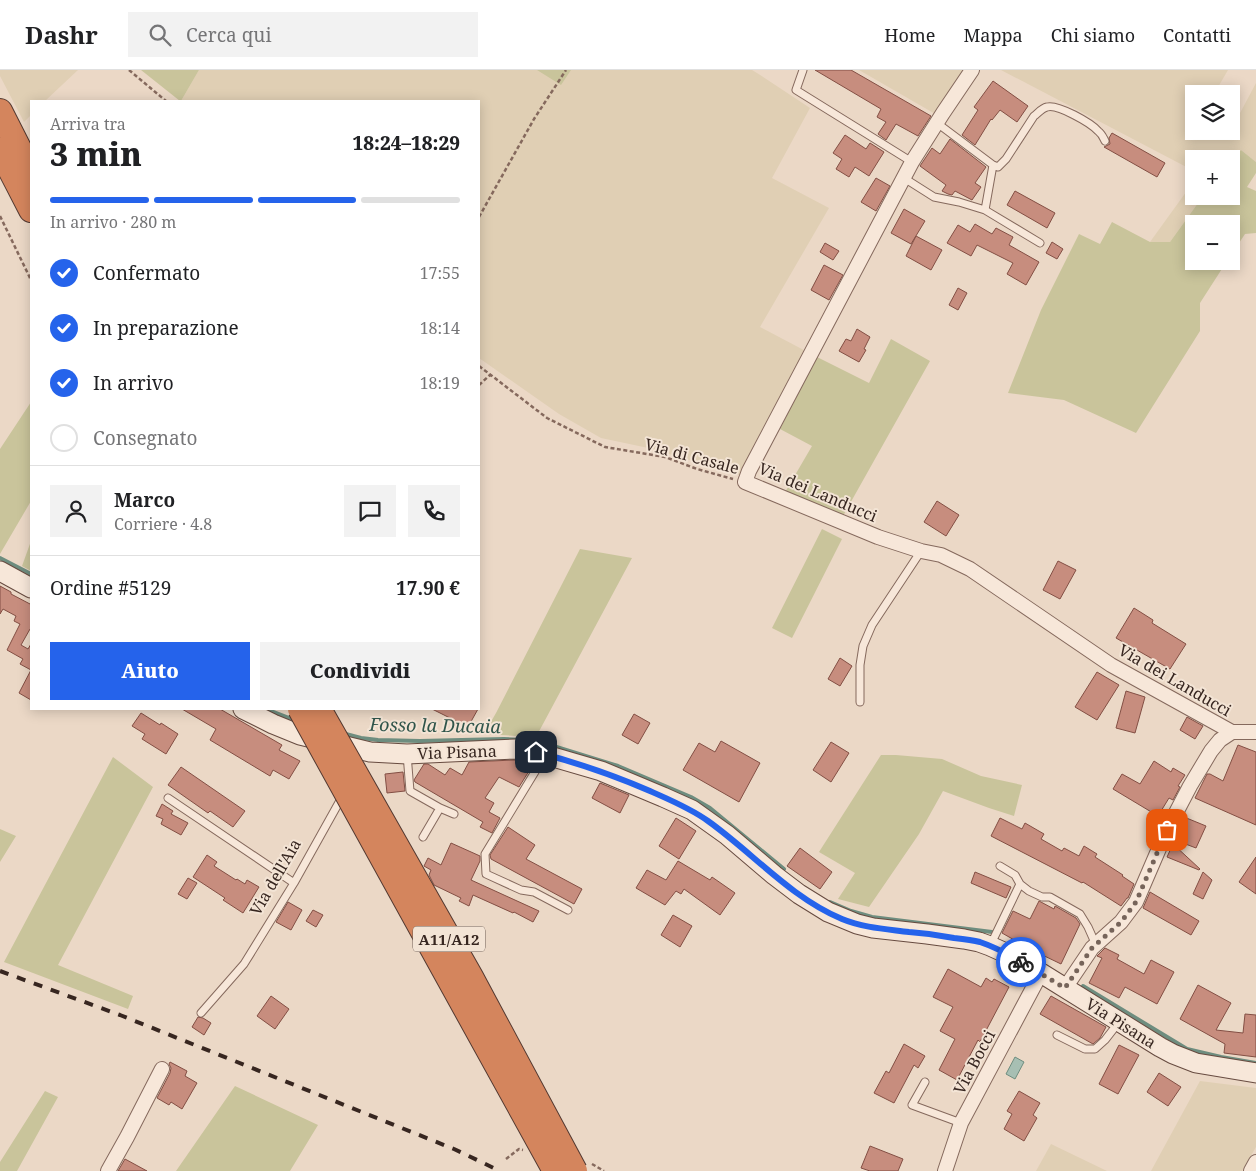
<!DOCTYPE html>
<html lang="it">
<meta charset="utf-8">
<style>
:root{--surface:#fff;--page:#f2f2f2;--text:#202124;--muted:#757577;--line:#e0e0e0;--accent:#2563eb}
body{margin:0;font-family:"Noto Serif",serif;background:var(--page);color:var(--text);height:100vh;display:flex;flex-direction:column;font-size:19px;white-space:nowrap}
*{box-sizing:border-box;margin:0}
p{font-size:16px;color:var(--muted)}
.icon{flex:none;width:28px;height:28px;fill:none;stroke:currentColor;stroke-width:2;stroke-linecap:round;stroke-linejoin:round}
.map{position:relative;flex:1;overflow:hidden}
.details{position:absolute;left:30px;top:30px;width:450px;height:610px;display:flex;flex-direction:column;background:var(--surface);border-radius:0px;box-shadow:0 2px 12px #0003}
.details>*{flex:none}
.buttons{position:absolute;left:1185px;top:15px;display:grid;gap:10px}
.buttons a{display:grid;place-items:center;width:55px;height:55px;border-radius:0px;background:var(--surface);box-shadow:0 2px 12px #0003;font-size:25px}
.pin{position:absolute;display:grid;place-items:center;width:42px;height:42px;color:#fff;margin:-21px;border-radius:10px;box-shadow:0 2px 8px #0006}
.courier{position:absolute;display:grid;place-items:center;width:50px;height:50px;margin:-25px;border:4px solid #2563eb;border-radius:50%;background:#fff;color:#222;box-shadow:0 1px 6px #0007}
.overview em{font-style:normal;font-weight:800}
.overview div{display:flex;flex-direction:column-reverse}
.overview{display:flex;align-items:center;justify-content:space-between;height:85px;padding:0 20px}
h1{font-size:32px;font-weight:800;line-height:38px}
.bar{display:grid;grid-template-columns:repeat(4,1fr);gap:8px 5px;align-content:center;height:60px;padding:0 20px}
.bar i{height:6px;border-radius:4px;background:var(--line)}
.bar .current{background:var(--accent)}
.bar p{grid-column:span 4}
.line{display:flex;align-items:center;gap:12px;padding:0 20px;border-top:1px solid var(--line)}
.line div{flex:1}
.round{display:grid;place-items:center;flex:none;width:52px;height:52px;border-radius:0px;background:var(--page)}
ol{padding:0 20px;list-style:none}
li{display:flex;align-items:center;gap:15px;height:55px}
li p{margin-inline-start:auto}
li .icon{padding:5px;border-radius:50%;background:var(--accent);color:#fff;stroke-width:4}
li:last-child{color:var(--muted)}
li i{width:28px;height:28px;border:2px solid var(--line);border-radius:50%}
.primary-button{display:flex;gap:10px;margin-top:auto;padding:10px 20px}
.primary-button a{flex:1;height:58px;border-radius:0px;background:var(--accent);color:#fff;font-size:20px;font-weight:800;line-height:58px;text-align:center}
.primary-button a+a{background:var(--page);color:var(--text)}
header{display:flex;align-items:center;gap:30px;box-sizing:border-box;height:70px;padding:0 25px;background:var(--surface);border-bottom:1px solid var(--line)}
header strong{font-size:24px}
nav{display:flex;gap:28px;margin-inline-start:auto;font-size:18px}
.search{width:350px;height:45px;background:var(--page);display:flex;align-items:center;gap:12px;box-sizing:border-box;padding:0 18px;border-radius:0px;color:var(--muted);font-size:19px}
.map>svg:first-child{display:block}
.farmland{fill:#e0cfb4}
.green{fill:#c9c49b}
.water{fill:#a7bfb3;stroke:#6e8d7f}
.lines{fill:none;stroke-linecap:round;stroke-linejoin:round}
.stream{stroke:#6e8d7f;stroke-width:4}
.building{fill:#c78d7e;stroke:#834f44}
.lane-casing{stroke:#85695d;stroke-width:9}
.street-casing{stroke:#85695d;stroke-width:16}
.secondary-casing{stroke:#674b40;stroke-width:21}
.highway-casing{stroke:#533931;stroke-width:26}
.path{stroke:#85695d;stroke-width:2.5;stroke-dasharray:4 2.5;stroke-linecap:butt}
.lane{stroke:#f7e7d9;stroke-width:7}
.street{stroke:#f7e7d9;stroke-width:14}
.secondary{stroke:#f7e7d9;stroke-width:19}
.highway{stroke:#d4855d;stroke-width:24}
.rail{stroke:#372620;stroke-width:4;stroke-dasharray:9 9;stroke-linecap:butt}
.highway-bridge-casing{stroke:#533931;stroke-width:26;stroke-linecap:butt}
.highway-bridge{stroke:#d4855d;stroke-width:24}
.done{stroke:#76645a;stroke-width:5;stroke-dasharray:0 9}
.route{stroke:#2563eb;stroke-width:6}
.labels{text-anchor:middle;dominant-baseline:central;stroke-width:4;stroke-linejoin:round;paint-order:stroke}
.shield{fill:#f3e4d5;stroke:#6f5f56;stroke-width:1}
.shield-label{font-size:15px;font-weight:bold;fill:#372620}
.street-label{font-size:16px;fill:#372620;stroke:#f3e4d5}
.water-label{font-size:18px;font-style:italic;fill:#30554b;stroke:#f3e4d5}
</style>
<header>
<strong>Dashr</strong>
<div class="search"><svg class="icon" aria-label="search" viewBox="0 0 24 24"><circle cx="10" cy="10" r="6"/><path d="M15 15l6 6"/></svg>Cerca qui</div>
<nav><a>Home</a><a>Mappa</a><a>Chi siamo</a><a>Contatti</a></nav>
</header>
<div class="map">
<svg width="1256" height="1101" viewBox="0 0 1256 1101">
<rect width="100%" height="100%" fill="#ebd8c6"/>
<path class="farmland" d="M0,0H78L45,31H31V45L24,52L0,6Z
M199,0H752L757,3L810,38L772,108L829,138L760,257L817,287L780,359L766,357L739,405L653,379L601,368L559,344L479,288V31H181Z
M859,0H964L937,45Z
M1001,0H1228L1214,24H1194V61H1231V41L1239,45L1256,13V92L1241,80L1231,90V89H1194V101Z
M1194,111V126H1203L1170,172H1150Z
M1200,1011L1256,1018V1077L1242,1101H1151Z
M1051,1074L1107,1101H1036Z"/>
<path class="green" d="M141,0H199L181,31H180Z
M537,0H571L561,15Z
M1241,80L1256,92V103L1247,117L1256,121V163L1245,164L1231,185V154H1194V191H1227L1200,233V261L1136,363L1064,330L1008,323L1041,240L1079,164L1100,174L1112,152L1150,172H1170L1203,126H1231V90Z
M891,269L930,291L843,446L784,424L812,376L780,359L817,287L869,313Z
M31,332V431L0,484V379Z
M822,459L842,469L792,568L772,558Z
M31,471V501L22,496Z
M580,479L632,488L536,667L484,664L496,643Z
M881,685H896L942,689L981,706L1022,715L1014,746L989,738L943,721L919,764L869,837L838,829L855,803L819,782Z
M113,687L153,717L58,895L133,926L128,939L4,892Z
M0,759L16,766L0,792Z
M235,1016L318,1055L290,1101H176Z
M45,1021L58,1027L17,1101H0V1092Z"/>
<path class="water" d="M1015,987L1024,992L1015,1009L1006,1004Z"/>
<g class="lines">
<path class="stream" d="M0,488L31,504
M266,639L297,651
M342,663L361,668L378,670L420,671L504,669L522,670L550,675L618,696L691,727L710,738L784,799
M830,832L851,841L872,847L992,862
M1023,881L1044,893
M1083,916L1187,979L1221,987L1256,993"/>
</g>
<path class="building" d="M815,0H851L931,46L918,66L896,54L886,70L878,64L886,52L877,47L881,39Z
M993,11L1028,36L1017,52L1000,40L992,50L991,49L975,75L962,65L978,40L974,37Z
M1112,63L1165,93L1157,107L1104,77L1110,74L1109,68Z
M845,65L866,79L870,73L884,82L869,106L855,97L849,107L836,99L842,89L833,83Z
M950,69L986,97L975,113L981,117L972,130L955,121L952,125L948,124L942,121L946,115L920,96L932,78L940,84Z
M876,108L890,116L876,141L861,132Z
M1015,121L1055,143L1047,158L1007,135Z
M904,139L925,151L911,174L891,163Z
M975,154L992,164L996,158L1013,167L1009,175L1039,192L1026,215L1007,204L1013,193L977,175L971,186L947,173L958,155L970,162Z
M916,166L942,180L931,200L906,186Z
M1052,172L1063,179L1057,189L1046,183Z
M825,173L839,181L833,190L820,182Z
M824,195L843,205L829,230L811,220Z
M958,218L967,223L958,240L949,235Z
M857,259L870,267L864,279L866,280L859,292L839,281L846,269L851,271Z
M937,431L959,445L946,466L924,452Z
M1058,491L1076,500L1060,529L1043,520Z
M0,516L11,522V524L30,534L31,532V559H30L21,575L28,579L31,574V630L19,623L31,600L20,594L23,589L7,580L20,554L14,551L16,546L3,539L0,544Z
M1134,538L1153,550L1152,553L1186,574L1170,599L1116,568Z
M840,588L852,596L840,616L828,609Z
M1097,602L1119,615L1097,650L1075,637Z
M1126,621L1145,627L1135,663L1116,658Z
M182,639H220L282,675L279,680L300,691L289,709L273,700L270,706L210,670L216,659Z
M432,639H478L468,657Z
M141,643L160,655L161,653L178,664L166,684L142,669L145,664L132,656Z
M634,644L650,653L638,674L622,665Z
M1187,647L1203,656L1195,669L1180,660Z
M721,671L760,693L739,732L683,700L699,673L715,682Z
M831,672L849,683L831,712L813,700Z
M1238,675L1256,682V755L1195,728L1207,704H1210L1223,711Z
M514,690L534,693L519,717L499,707L485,728L494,733L489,742L500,748L492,763L480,757L483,752L415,712L414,710L424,694H428L445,705L450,698L462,705L469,692Z
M1154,691L1171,702L1173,698L1185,705L1178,716L1180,717L1173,730L1169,728L1158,746L1113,719L1122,704L1140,714Z
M181,697L245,741L233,757L210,741L208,743L168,715Z
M403,702L405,721L387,723L385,704Z
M600,713L629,725L620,743L592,728Z
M162,734L173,741L171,744L188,753L181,765L161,754L163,749L156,746Z
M1184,747L1206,756L1196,778L1175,770Z
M676,748L696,761L679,789L659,776Z
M1000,748L1022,759L1025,753L1044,764L1041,769L1062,781L1064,778L1079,786L1084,776L1097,784L1095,787L1123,805L1122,806L1134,814L1128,828H1127L1121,836L1083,812L1082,813L991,766Z
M508,757L535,775L526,789L582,819L574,834L491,789L490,785Z
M451,773L480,786V791L471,810L539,841L533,852L514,842L513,843L473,825L469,836L459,831L461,828L434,815L429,805L431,800L424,796L428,788L441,795Z
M1173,774L1200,799L1199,800L1167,787Z
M800,778L832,802L820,819L787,796Z
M207,785L217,792L214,796L236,810L237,809L245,814L247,810L259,817L243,843L223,830L225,828L193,807Z
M1256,787V824L1239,812Z
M678,791L710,810L712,807L735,823L720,845L684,819L681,824L676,821L665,835L636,818L647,800L666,810Z
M975,802L1011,817L1006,828L971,813Z
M1203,802L1212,810L1203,829L1193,824Z
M188,808L197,813L187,829L178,824Z
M1150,822L1199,851L1191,865L1143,838Z
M1039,831L1054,839L1055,836L1076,848L1080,854L1061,894L1030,879L1002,863L1013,841L1030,849Z
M288,832L302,840L291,860L276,852Z
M313,840L323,845L316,857L306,851Z
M673,845L692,856L680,877L661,865Z
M1105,878L1119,885L1117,889L1144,904L1151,890L1174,902L1157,934L1125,917L1119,928L1089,913L1102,888L1097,886Z
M948,899L981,917L986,908L992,912L994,909L1009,917L980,972L978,970L957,1010L939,1000L955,969L940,961L953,937L933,927Z
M1198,915L1231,933L1216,960L1243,963L1245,944L1256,945V987L1224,983L1225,974L1180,949Z
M271,926L289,939L275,959L257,946Z
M1051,926L1106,957L1100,968L1093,974L1040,944Z
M198,947L203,948L211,953L204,965L192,957Z
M904,974L925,986L918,998L914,995L894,1033L874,1023L886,1001L889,1003Z
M1119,975L1139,985L1118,1024L1099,1014Z
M170,992L187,1001L185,1006L197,1013L182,1039L171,1032L169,1035L157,1028L170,1003L171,998L169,994Z
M1159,1003L1181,1017L1168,1036L1147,1022Z
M1019,1021L1040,1033L1033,1045L1037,1048L1024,1071L1004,1059L1012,1044L1007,1041Z
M870,1076L903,1089L898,1101H870L861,1098Z
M125,1089L147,1101H118Z"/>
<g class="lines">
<g class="lane-casing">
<path id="lane" d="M803,0L796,20L912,92
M937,53L993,95L998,97L1006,89L1034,46C1038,43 1042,38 1047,37C1058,34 1091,53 1098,61C1102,64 1103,67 1105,71
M904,108L934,127L959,132L985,140L1040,173
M985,140L993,95
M860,632V595L863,576L872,555L921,481
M407,684L410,721L440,738L423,767
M544,687L485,784L486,804L521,820L534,822L568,840
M168,728L294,813
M440,738L454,744
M1000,796L1015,805L1020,814L1029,821L1042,827H1050L1080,844L1088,857L1096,875
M991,874L1020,814
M201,943L244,894L294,813L342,727
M1057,965L1085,979H1095L1105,970L1119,952
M925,1012L912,1035L961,1053"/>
</g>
<g class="street-casing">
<path id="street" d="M972,0L943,43L912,92L749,401L745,412L878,467L921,481L941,485L970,499L1111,595L1232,662
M1065,918L1092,878L1121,852L1136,832L1167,760L1190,716L1211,681L1220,670L1232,662H1256
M108,1101L127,1067L162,999
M945,1101L961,1053L1041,903
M1251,1101L1256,1092"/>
</g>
<g class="secondary-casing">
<path id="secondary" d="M0,501L31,518
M243,639L273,654L300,665L370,682L407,684L515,679L536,682L601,701L663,727L692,740L727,765L774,805L799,824L828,842L857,854L873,858L927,864L964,869L979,872L990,876L1010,885L1041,903L1160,977L1173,984L1196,993L1256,1003"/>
</g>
<g class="highway-casing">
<path id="highway" d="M0,41L31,102
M0,80L31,140"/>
</g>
<path class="path" d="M129,0L166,31
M0,146L31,210
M479,147L534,49L566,0
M479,296L547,348L605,377L665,387L697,399L733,409
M479,315L491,304
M506,1089L519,1079L523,1080
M592,1094L604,1101"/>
<use href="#lane" class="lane"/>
<use href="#street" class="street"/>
<use href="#secondary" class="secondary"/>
<use href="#highway" class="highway"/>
<path class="rail" d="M0,901L120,945L454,1079L500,1101"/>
<g class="highway-bridge-casing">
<path id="highway-bridge" d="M300,639L555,1101
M319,639L471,907L575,1101"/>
</g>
<use href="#highway-bridge" class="highway-bridge"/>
</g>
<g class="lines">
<path class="done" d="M1021,892L1065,918L1092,878L1121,852L1136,832L1167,760"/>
<path class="route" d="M536,682C575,692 613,705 650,721C670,730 690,738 708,751C753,783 790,827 842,849C864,858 886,859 909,862C924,863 939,865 954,868C963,869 972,870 980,872C995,877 1008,884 1021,892"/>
</g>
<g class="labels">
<rect class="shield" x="413" y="856.5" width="72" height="25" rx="4"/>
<g class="shield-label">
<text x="449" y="869">A11/A12</text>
</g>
<g class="street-label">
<text transform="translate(692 386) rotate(15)">Via di Casale</text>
<text transform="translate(818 422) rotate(23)">Via dei Landucci</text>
<text transform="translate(1175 610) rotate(30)">Via dei Landucci</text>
<text transform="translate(457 682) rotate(-2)">Via Pisana</text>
<text transform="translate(275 807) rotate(-60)">Via dell'Aia</text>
<text transform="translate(1121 953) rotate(32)">Via Pisana</text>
<text transform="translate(974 992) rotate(-62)">Via Bocci</text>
</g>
<g class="water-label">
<text transform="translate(435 655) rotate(1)">Fosso la Ducaia</text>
</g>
</g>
</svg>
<div class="buttons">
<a><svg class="icon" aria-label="layers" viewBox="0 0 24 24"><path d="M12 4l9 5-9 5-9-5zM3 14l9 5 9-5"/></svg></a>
<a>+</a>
<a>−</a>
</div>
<div class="pin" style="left:1167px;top:760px;background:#ea580c"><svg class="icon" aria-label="bag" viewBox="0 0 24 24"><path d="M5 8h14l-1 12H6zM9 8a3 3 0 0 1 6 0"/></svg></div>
<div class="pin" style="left:536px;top:682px;background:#1f2937"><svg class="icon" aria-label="home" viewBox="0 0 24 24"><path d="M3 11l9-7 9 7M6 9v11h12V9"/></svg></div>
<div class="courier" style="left:1021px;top:892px"><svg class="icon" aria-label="bike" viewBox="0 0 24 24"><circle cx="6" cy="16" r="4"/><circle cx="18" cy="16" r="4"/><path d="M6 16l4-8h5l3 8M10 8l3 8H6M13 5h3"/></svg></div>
<section class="details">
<div class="overview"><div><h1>3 min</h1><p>Arriva tra</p></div><em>18:24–18:29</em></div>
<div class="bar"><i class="current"></i><i class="current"></i><i class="current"></i><i></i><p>In arrivo · 280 m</p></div>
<ol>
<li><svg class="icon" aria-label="check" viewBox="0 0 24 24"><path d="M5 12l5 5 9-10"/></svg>Confermato<p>17:55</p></li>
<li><svg class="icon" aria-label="check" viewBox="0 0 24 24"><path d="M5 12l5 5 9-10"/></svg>In preparazione<p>18:14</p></li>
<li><svg class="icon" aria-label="check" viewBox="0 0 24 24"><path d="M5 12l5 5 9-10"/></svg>In arrivo<p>18:19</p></li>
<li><i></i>Consegnato</li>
</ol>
<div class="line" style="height:90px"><a class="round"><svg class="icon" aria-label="person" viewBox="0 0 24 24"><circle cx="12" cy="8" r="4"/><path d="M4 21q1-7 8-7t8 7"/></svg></a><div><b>Marco</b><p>Corriere · 4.8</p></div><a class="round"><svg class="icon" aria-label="chat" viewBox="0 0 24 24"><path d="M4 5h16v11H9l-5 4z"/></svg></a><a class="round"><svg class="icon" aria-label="phone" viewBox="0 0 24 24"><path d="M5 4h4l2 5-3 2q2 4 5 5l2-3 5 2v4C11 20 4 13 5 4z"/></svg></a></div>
<div class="line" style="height:65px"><div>Ordine #5129</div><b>17.90 €</b></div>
<div class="primary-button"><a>Aiuto</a><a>Condividi</a></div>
</section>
</div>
